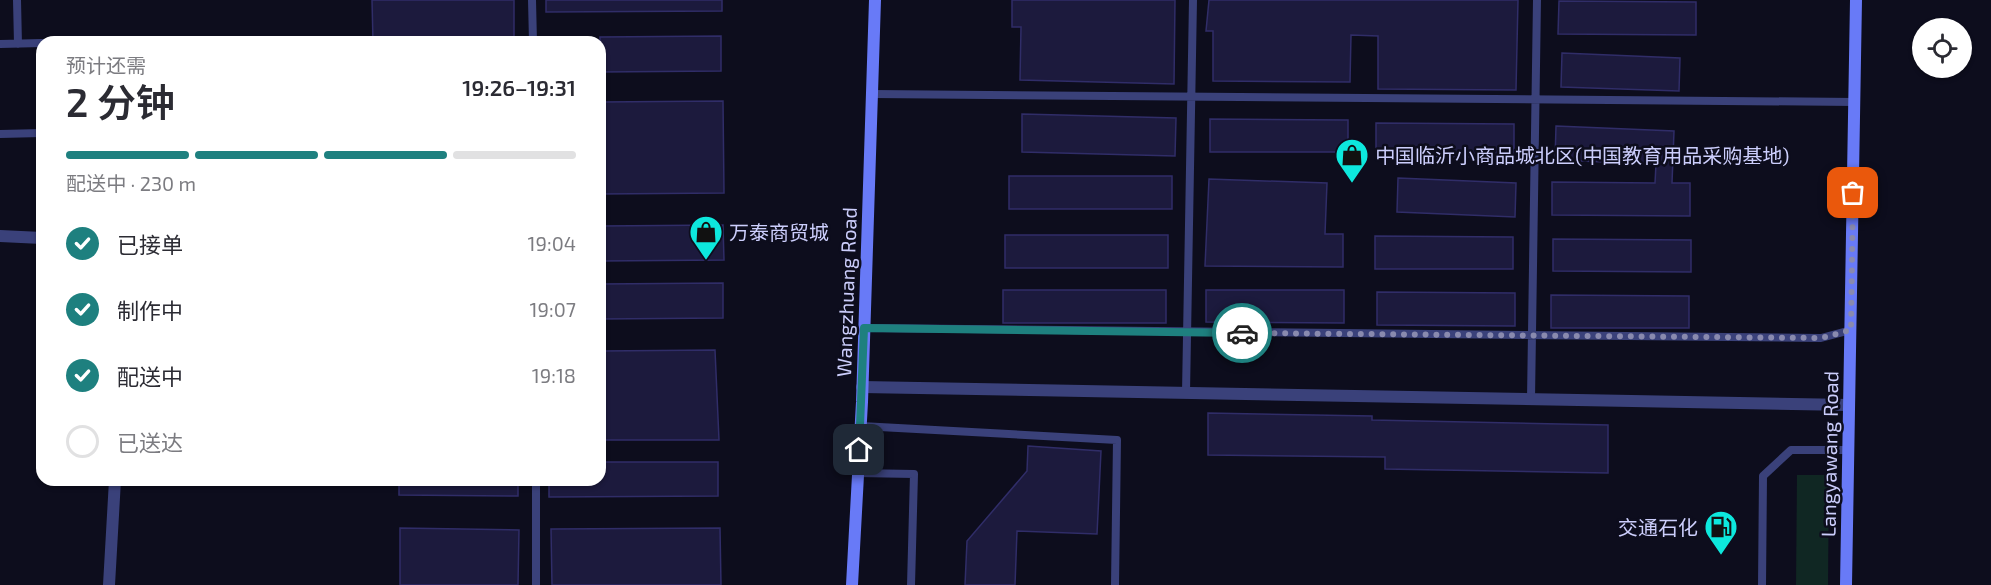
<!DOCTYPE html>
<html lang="zh">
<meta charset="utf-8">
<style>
:root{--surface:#fff;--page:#f2f2f3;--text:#2b2b33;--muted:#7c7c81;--line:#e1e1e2;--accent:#1e807f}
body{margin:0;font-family:"Exo 2","Noto Sans SC",sans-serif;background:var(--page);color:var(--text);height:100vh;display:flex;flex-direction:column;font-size:22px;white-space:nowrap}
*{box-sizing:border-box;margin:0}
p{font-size:20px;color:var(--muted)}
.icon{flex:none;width:33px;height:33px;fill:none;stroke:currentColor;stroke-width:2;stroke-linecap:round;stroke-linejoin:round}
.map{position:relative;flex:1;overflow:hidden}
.sheet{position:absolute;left:36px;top:36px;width:570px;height:450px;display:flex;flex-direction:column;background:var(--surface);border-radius:18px;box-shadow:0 2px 4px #0004}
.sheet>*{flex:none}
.tools{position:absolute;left:1912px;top:18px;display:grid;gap:12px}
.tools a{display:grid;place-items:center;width:60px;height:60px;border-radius:50%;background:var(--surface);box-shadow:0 2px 4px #0004;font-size:30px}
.pin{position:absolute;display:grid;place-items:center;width:51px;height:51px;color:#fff;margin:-26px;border-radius:12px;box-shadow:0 3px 9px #0006}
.courier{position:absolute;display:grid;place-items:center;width:60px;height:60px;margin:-30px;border:4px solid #1e807f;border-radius:50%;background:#fff;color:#222;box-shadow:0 2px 8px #0007}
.summary em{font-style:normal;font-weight:600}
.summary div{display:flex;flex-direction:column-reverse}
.summary{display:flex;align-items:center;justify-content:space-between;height:102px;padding:0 30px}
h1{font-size:39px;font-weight:600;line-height:45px}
.bar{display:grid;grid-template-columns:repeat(4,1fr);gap:9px 6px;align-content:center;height:72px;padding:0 30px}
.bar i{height:8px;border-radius:4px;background:var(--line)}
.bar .current{background:var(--accent)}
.bar p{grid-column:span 4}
ol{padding:0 30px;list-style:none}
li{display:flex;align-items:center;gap:18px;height:66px}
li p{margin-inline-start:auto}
li .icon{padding:6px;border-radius:50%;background:var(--accent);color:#fff;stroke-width:4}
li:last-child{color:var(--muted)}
li i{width:33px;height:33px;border:3px solid var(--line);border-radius:50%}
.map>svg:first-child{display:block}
.green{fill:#102723}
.building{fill:#1c1a3d;stroke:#302d68;stroke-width:1.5}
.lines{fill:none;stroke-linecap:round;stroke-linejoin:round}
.lane{stroke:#3a417a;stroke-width:8}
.street{stroke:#3a417a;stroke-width:12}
.secondary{stroke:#687af7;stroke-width:12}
.done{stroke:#898aae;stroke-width:6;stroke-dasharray:0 10.8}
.route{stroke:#1e807f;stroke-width:8}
.labels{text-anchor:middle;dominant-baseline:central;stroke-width:5;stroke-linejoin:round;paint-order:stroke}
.poi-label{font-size:20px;fill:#cccefc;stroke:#0d0d1d;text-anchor:start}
.street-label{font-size:20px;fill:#cccefc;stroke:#0d0d1d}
</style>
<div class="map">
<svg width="1991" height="585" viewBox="0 0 1991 585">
<rect width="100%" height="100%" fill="#0d0d1d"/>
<path class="green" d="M1797,475H1829L1828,585H1796Z"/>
<path class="building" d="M372,0H514V42H373Z
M546,0H722V11L546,12Z
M1012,0H1175L1174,84L1020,80L1021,27H1012Z
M1209,0H1518L1516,90L1378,89V36L1351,35L1350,82L1213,81V31H1206Z
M1559,1L1696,2V35L1558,34Z
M721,36V71L600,72V37Z
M1562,53L1680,58L1679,91L1561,87Z
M723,101L724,193L600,194V102Z
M1022,114L1176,118L1175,156L1022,152Z
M1210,119L1348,120V152H1210Z
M1376,123L1514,124V157L1376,156Z
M1556,126L1674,131L1672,183H1690V216L1552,215V182L1655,183L1656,164L1555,160Z
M1009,176H1172V209H1009Z
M1398,178L1516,183L1515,217L1397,212Z
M1209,179L1327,183L1325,234H1343V267L1205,266Z
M723,225L724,260L600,261V226Z
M1005,235H1168V268H1005Z
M1375,236L1513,237V269H1375Z
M1553,239L1691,240V272L1553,271Z
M723,283V318L600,319V284Z
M1003,290H1166V323H1003Z
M1206,290H1344V323L1206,322Z
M1377,292L1515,293V326L1377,325Z
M1551,295L1689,296V328H1551Z
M715,350L719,440H600V351Z
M1208,413L1372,416V420L1608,425V473L1385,469V457L1208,455Z
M1028,446L1101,451L1097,534L1017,531L1015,585H965L967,541L1027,471Z
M600,462H718V496L549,497V480H600Z
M399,480H518V496L399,495Z
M400,528L519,530L518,585H400Z
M720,528L721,585H552L551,529Z"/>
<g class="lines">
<path class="lane" d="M17,0L18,44
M532,0L533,42
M106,42L192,40
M0,44L42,43
M872,94L1855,102
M0,134L42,133
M864,328L1821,338L1851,330
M1186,393L1193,0
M1531,399L1537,0
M861,426L1117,440L1115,585
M858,473L914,474L911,585
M536,480V585
M1762,585L1763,476L1791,450H1848"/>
<path class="street" d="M0,236L42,238
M862,387L1849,405
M109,585L115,480"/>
<path class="secondary" d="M852,585L862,402L875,0
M1846,585L1856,0"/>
</g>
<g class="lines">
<path class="done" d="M1242,333L1821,338L1851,330L1853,193"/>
<path class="route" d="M859,450L864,328L1242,333"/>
</g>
<defs>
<g id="shop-pin" transform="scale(1.725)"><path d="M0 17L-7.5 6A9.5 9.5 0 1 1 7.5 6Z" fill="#0de8dd" stroke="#0d0d1d"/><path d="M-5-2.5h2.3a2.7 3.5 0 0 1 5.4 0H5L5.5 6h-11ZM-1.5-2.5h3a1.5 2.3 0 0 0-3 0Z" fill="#111"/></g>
<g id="fuel-pin" transform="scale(1.725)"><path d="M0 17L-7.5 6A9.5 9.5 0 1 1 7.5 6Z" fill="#0de8dd" stroke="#0d0d1d"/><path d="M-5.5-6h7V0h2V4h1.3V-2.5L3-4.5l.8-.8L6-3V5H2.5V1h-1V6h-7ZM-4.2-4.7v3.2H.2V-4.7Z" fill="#111"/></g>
</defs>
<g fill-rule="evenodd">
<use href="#shop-pin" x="1352" y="155"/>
<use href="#shop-pin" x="706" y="232"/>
<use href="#fuel-pin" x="1721" y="527"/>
</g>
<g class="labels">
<g class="poi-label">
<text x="1375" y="155">中国临沂小商品城北区(中国教育用品采购基地)</text>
<text x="729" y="232">万泰商贸城</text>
<text x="1698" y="527" text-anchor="end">交通石化</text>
</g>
<g class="street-label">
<text transform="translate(846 292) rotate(-88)">Wangzhuang Road</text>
<text transform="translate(1829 454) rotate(-89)">Langyawang Road</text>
</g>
</g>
</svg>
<div class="tools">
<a><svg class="icon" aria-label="locate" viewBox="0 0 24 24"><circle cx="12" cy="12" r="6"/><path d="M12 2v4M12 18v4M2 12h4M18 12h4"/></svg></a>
</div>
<div class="pin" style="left:1853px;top:193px;background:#ea580c"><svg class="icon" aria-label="bag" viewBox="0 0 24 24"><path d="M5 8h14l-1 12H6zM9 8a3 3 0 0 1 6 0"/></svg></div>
<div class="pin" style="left:859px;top:450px;background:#1f2937"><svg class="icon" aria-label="home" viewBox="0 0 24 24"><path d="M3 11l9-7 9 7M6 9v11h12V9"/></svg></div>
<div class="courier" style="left:1242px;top:333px"><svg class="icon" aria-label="car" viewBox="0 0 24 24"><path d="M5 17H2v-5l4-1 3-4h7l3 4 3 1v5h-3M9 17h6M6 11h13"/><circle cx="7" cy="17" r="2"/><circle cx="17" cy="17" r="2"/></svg></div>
<section class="sheet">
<div class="summary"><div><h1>2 分钟</h1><p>预计还需</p></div><em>19:26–19:31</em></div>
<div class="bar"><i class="current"></i><i class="current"></i><i class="current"></i><i></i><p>配送中 · 230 m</p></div>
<ol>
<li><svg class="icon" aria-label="check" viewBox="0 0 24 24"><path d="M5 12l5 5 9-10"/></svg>已接单<p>19:04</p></li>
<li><svg class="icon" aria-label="check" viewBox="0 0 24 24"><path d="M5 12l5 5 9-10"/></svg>制作中<p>19:07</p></li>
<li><svg class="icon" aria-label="check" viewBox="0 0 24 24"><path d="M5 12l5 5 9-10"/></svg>配送中<p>19:18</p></li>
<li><i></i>已送达</li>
</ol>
</section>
</div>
